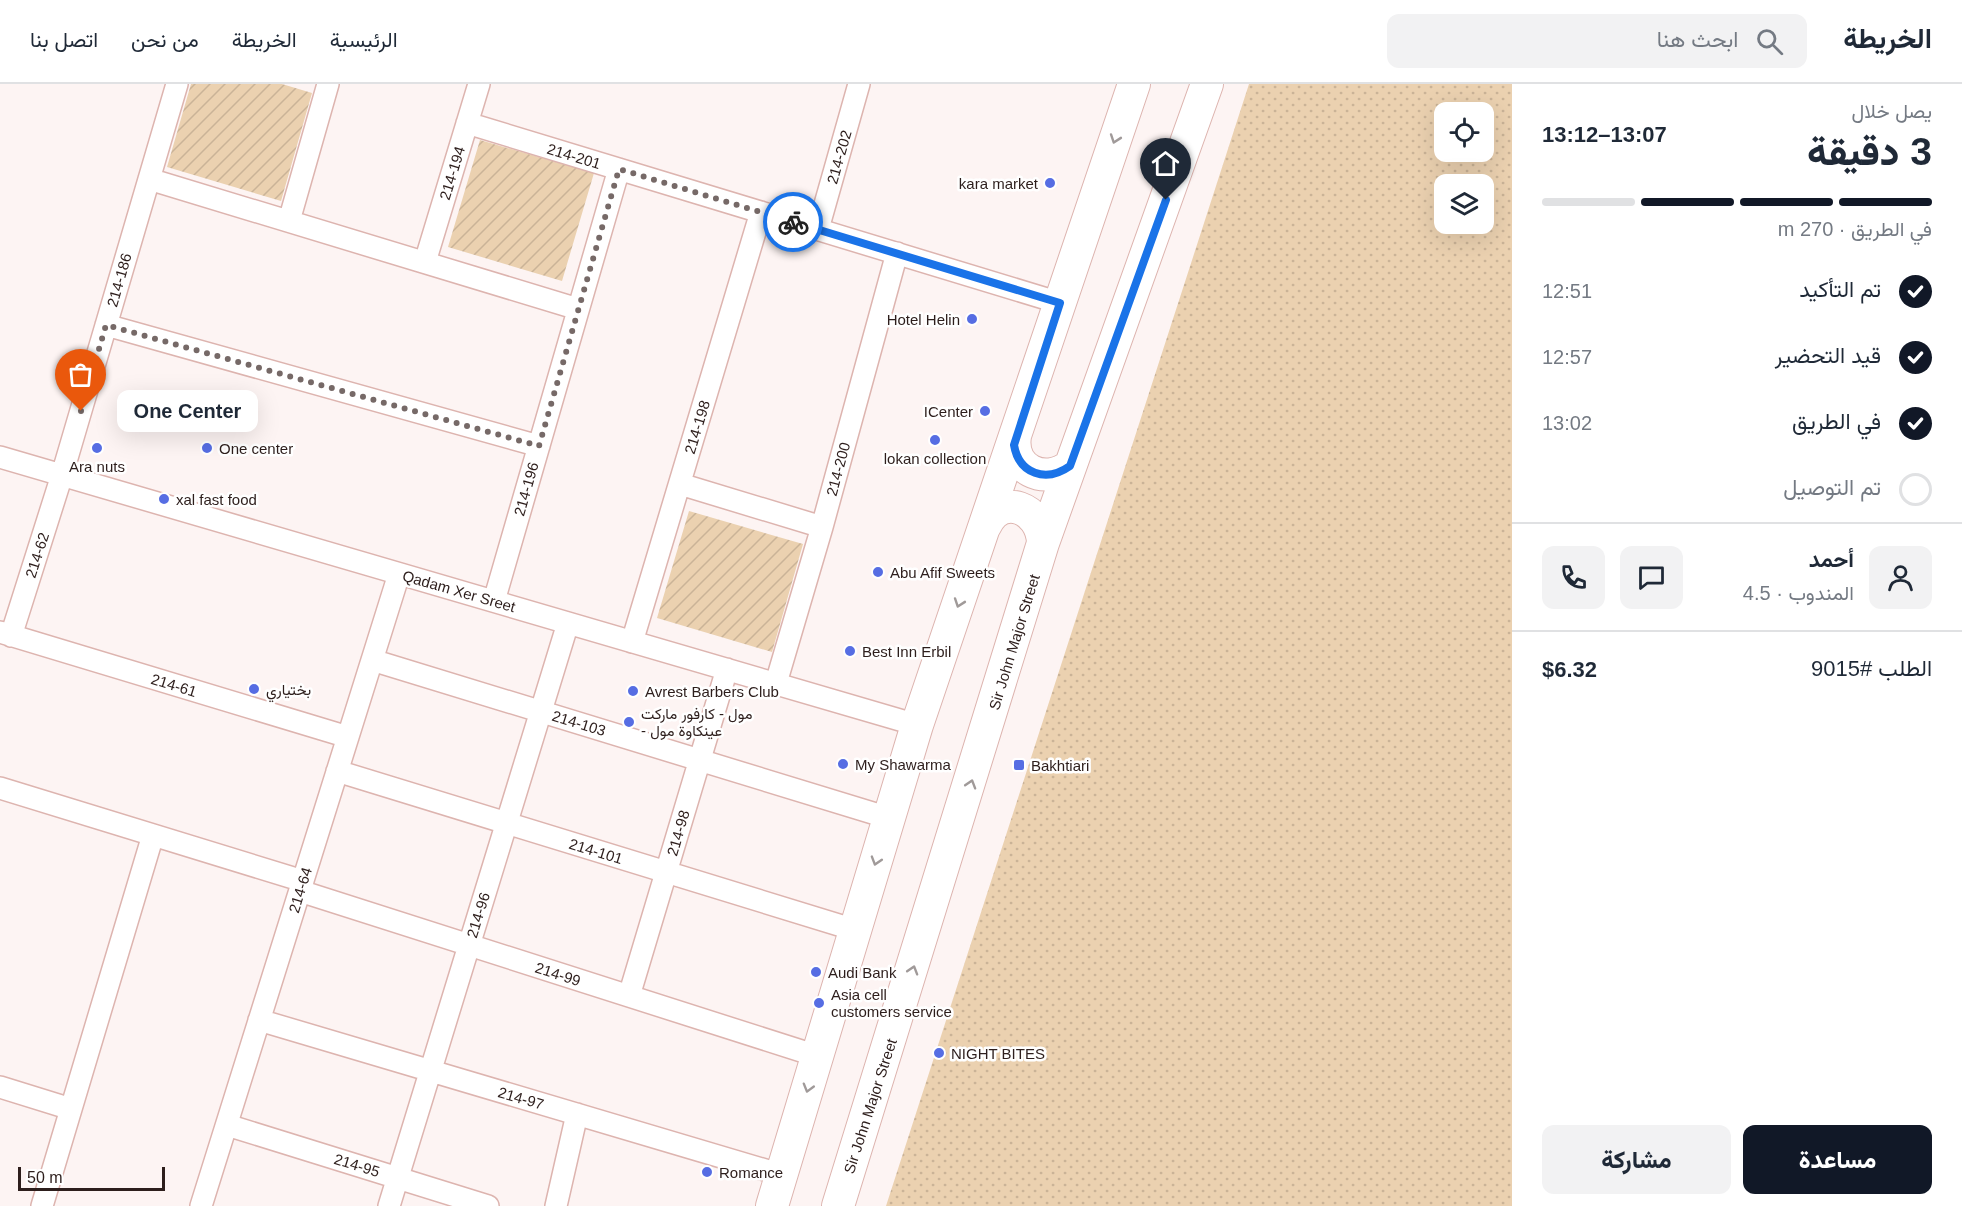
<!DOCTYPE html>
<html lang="ar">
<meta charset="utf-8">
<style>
:root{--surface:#fff;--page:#f2f2f3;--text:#1f2937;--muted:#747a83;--line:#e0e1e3;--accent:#111827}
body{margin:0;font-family:Helvetica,Vazirmatn,sans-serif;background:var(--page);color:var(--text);direction:rtl;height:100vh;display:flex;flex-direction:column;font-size:22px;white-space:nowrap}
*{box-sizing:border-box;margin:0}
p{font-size:20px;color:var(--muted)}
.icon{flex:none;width:33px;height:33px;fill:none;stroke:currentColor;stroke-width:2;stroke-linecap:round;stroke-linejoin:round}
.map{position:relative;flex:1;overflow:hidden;direction:ltr}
.side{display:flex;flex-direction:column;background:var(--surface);width:450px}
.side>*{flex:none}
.controls{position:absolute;left:1434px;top:18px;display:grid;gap:12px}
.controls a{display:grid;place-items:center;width:60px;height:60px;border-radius:12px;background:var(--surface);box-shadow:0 6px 24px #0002;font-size:30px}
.scale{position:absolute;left:18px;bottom:15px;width:147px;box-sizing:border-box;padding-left:6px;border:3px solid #2d1e1c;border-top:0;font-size:16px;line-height:21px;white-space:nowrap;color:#2d1e1c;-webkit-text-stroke:4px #fff;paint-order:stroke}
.pin{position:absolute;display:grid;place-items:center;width:51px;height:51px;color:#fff;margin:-62px -26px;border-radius:50% 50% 50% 0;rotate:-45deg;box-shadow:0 0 6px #0007}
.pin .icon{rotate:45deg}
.courier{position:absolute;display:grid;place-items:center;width:60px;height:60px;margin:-30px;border:4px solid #1a73e8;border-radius:50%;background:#fff;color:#222;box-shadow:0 2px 8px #0007}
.bubble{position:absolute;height:42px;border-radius:12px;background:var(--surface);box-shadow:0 6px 24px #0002;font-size:20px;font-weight:800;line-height:42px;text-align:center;direction:rtl}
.headline em{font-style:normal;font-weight:800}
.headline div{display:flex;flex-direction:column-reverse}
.headline{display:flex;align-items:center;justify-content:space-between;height:102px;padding:0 30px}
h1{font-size:39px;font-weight:800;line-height:45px}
.bar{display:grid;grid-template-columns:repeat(4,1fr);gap:9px 6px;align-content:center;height:72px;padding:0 30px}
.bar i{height:8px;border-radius:4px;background:var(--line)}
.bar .active{background:var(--accent)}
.bar p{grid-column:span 4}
.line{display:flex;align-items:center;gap:15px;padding:0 30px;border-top:2px solid var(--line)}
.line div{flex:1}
.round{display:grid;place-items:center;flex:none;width:63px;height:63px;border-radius:12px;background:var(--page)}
ol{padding:0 30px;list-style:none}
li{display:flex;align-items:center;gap:18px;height:66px}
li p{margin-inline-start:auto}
li .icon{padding:6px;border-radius:50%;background:var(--accent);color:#fff;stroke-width:4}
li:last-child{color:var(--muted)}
li i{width:33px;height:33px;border:3px solid var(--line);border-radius:50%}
.cta{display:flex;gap:12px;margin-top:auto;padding:12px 30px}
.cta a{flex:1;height:69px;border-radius:12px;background:var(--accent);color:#fff;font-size:24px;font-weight:800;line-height:69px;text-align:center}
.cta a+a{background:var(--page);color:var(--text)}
header{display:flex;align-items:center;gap:36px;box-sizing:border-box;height:84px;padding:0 30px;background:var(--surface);border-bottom:2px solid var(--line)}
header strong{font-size:28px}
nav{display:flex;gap:33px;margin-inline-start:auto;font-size:21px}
.search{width:420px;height:54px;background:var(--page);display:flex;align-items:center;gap:15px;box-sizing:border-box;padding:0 21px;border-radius:12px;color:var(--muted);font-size:22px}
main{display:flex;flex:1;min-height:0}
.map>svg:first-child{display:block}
.grass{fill:url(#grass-dots);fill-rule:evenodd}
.garden{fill:url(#garden-furrows)}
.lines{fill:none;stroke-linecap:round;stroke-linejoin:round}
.minor-casing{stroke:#ddb4af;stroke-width:24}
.highway-casing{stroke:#ddb4af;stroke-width:34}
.minor{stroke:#fff;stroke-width:21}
.highway{stroke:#fff;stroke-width:32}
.oneway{stroke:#a09a99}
.done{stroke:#766967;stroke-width:6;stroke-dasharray:0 10.8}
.route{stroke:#1a73e8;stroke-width:8}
.poi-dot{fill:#566de3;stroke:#fff;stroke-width:2}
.labels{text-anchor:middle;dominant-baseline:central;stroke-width:5;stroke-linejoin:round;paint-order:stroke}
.street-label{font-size:15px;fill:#2d1e1c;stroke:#fff}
.poi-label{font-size:15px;fill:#2d1e1c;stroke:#fff;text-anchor:start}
</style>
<header>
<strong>الخريطة</strong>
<div class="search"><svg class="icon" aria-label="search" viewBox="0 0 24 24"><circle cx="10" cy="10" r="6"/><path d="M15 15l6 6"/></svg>ابحث هنا</div>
<nav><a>الرئيسية</a><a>الخريطة</a><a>من نحن</a><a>اتصل بنا</a></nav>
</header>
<main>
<section class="side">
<div class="headline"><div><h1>3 دقيقة</h1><p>يصل خلال</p></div><em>13:07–13:12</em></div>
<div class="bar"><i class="active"></i><i class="active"></i><i class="active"></i><i></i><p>في الطريق · 270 m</p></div>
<ol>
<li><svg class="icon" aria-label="check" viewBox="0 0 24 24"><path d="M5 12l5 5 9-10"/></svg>تم التأكيد<p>12:51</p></li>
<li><svg class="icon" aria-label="check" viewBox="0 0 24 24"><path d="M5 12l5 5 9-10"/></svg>قيد التحضير<p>12:57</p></li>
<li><svg class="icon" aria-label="check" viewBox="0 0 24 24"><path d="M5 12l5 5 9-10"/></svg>في الطريق<p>13:02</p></li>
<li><i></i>تم التوصيل</li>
</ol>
<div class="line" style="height:108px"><a class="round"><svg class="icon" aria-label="person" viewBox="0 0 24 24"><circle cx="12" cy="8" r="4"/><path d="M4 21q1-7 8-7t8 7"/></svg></a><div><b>أحمد</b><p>المندوب · 4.5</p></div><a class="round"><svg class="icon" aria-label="chat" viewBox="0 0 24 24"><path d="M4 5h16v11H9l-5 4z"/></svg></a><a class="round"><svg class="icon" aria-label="phone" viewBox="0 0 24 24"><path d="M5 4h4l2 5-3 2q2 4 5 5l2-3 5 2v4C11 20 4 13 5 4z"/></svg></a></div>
<div class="line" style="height:78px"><div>الطلب #9015</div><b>$6.32</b></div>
<div class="cta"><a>مساعدة</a><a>مشاركة</a></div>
</section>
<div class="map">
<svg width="1512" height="1122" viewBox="0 0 1512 1122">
<defs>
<pattern id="grass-dots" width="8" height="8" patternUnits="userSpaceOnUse" patternTransform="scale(1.5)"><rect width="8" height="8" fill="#ebd1b0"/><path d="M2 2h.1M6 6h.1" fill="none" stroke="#cab397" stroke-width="1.8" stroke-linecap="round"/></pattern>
<pattern id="garden-furrows" width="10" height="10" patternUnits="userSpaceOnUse" patternTransform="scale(1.5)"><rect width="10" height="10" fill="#ebd1b0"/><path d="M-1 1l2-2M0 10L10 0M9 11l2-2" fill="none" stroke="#cab397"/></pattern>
</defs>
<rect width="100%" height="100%" fill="#fdf4f3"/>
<path class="grass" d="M1249,0H1512V1122H886ZM1444,28H1484V68H1444ZM1444,100H1484V140H1444Z"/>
<path class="garden" d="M191,0H282L312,9L281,117L167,83Z
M480,56L594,89L562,197L448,163Z
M689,427L803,460L772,568L657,534Z"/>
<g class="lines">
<g class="minor-casing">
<path id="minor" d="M467,39L1060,219
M149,95L578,225
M289,137L328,0
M818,145L859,0
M425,178L479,0
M106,241L539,362
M0,373L917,641
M680,400L822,443
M494,517L619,85
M0,548L348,653
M11,552L62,391L177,0
M632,558L761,128
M372,576L889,734
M776,599L822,443L897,169
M337,687L855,846
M0,704L303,797
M300,807L817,972
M629,912L727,585
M259,936L782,1091
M0,1003L71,1025
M227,1041L488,1122
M42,1122L153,751
M201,1122L399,490
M389,1122L568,539
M556,1122L577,1030"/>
</g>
<g class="highway-casing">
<path id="highway" d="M1015,352C1010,385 1044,402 1070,382
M985,442C1001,407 1042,424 1043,459
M772,1122L917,641L1134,0
M838,1122L1043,459L1207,0"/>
</g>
<use href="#minor" class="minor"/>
<use href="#highway" class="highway"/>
</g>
<defs><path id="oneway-chevron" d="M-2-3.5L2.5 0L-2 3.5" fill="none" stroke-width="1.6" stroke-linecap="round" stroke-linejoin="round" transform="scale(1.5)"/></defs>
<g class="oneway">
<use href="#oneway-chevron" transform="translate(1115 55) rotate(109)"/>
<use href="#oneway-chevron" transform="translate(959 519) rotate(109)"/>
<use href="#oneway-chevron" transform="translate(971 700) rotate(-73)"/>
<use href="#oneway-chevron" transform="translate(876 777) rotate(107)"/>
<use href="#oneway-chevron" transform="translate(913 886) rotate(-73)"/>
<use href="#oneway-chevron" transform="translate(808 1004) rotate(106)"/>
</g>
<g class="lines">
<path class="done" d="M81,327L106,241L539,362L619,85L793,138"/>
<path class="route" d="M793,138L1060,219L1014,361C1019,390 1046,399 1070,382L1166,116"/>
</g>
<g class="poi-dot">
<circle cx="1050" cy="99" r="6"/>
<circle cx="972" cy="235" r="6"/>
<circle cx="985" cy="327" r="6"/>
<circle cx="935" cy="356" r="6"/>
<circle cx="97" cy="364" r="6"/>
<circle cx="207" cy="364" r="6"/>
<circle cx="164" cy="415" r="6"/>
<circle cx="878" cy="488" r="6"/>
<circle cx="850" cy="567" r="6"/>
<circle cx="254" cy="605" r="6"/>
<circle cx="633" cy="607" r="6"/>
<circle cx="629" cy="638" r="6"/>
<circle cx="843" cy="680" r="6"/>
<rect x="1013" y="675" width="12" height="12" rx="3"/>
<circle cx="816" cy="888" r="6"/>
<circle cx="819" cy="919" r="6"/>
<circle cx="939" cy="969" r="6"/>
<circle cx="707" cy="1088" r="6"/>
</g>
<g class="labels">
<g class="street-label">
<text transform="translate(574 72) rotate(17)">214-201</text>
<text transform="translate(839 73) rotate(-74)">214-202</text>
<text transform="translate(452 89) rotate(-73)">214-194</text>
<text transform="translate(119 196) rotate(-74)">214-186</text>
<text transform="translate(697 343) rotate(-73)">214-198</text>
<text transform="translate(838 385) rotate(-75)">214-200</text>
<text transform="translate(526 405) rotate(-74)">214-196</text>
<text transform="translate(37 471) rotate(-72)">214-62</text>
<text transform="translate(459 507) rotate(16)">Qadam Xer Sreet</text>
<text transform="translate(1014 558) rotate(-73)">Sir John Major Street</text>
<text transform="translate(174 601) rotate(17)">214-61</text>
<text transform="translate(579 639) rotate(17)">214-103</text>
<text transform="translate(678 749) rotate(-74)">214-98</text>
<text transform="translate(596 767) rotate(17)">214-101</text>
<text transform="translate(300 806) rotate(-73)">214-64</text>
<text transform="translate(478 831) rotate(-73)">214-96</text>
<text transform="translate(558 890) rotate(18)">214-99</text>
<text transform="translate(521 1014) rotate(16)">214-97</text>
<text transform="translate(870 1022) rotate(-72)">Sir John Major Street</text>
<text transform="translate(357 1081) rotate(17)">214-95</text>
</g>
<g class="poi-label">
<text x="1038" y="99" text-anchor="end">kara market</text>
<text x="960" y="235" text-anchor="end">Hotel Helin</text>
<text x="973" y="327" text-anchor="end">ICenter</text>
<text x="219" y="364">One center</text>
<text x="935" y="374" text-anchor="middle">lokan collection</text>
<text x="97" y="382" text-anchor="middle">Ara nuts</text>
<text x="176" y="415">xal fast food</text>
<text x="890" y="488">Abu Afif Sweets</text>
<text x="862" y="567">Best Inn Erbil</text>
<text x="266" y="605">بختياري</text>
<text x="645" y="607">Avrest Barbers Club</text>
<text x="641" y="629">مول - كارفور ماركت<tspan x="641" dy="17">- عينكاوة مول</tspan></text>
<text x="855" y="680">My Shawarma</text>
<text x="1031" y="681">Bakhtiari</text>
<text x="828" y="888">Audi Bank</text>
<text x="831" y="910">Asia cell<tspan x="831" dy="17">customers service</tspan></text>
<text x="951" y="969">NIGHT BITES</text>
<text x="719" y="1088">Romance</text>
</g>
</g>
</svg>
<div class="controls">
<a><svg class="icon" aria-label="locate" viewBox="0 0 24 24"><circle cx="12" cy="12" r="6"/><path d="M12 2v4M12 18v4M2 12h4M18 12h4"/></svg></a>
<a><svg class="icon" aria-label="layers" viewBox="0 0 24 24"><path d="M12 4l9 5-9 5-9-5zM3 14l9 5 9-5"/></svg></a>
</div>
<div class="scale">50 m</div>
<div class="pin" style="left:81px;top:327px;background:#ea580c"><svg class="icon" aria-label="bag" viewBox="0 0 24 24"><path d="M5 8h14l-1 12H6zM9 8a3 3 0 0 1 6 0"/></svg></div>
<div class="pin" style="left:1166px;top:116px;background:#1f2937"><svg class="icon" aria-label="home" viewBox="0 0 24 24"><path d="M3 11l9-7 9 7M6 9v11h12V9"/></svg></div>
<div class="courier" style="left:793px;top:138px"><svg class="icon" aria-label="bike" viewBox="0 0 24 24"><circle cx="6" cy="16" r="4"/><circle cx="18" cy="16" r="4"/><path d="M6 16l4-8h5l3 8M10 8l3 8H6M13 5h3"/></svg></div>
<div class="bubble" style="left:117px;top:306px;width:141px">One Center</div>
</div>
</main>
